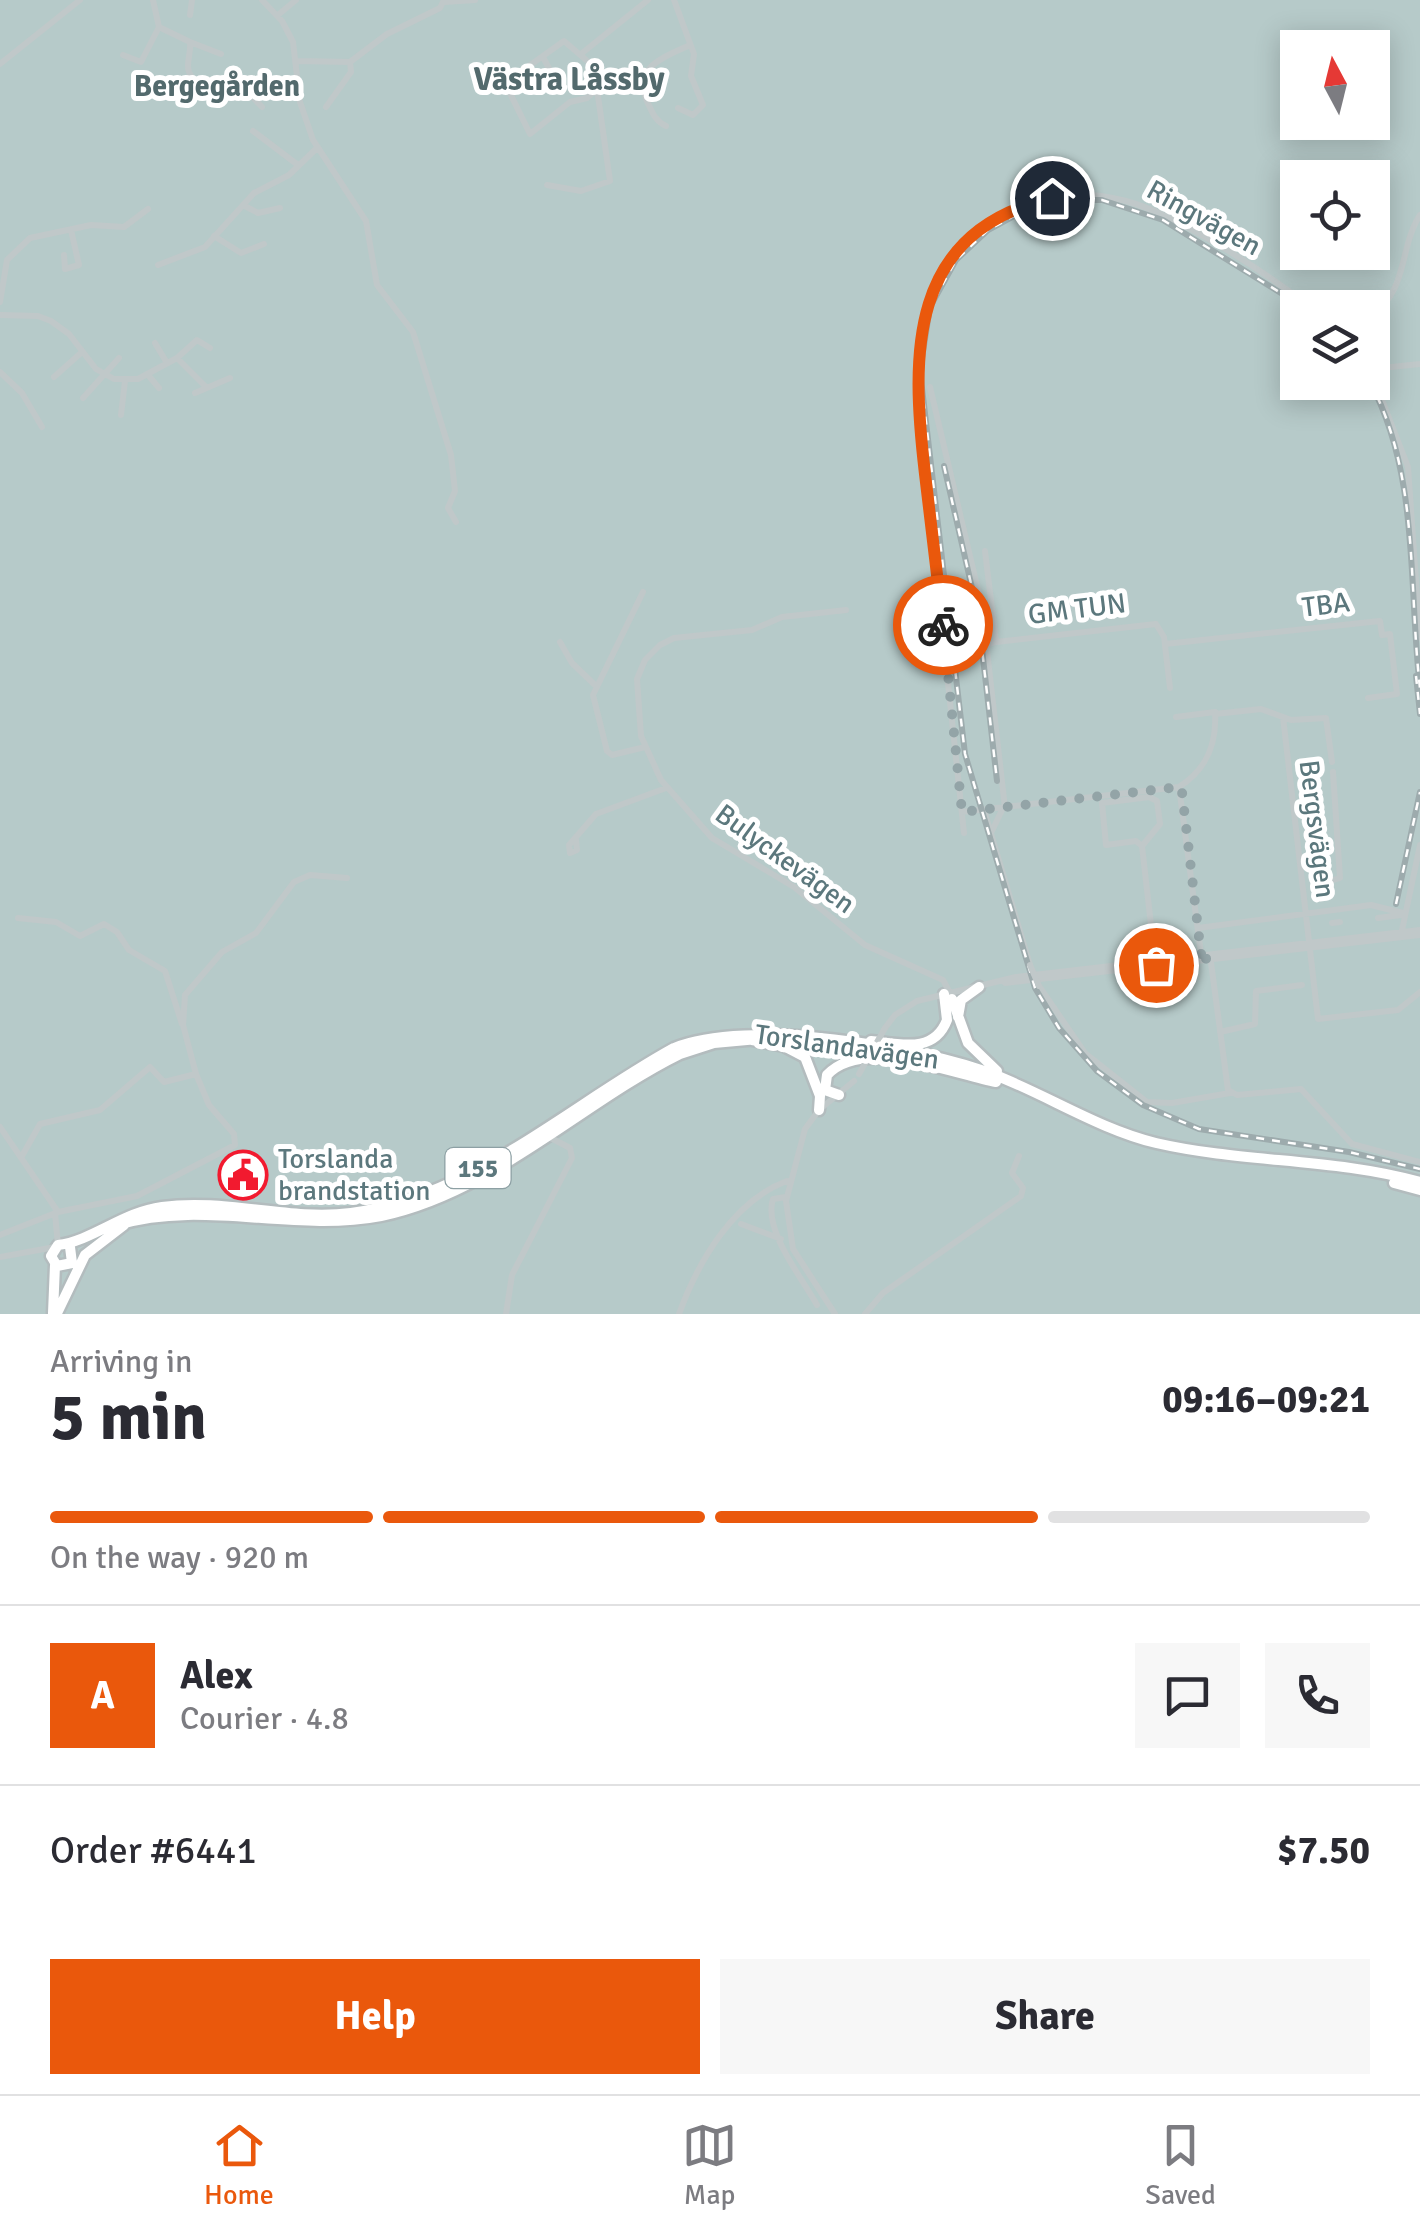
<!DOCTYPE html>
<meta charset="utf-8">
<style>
:root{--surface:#fff;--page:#f7f7f7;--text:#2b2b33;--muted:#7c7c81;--line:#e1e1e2;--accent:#ea580c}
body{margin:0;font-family:Signika,sans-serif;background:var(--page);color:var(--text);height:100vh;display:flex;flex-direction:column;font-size:38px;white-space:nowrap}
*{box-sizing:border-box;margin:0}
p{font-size:32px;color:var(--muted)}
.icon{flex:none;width:55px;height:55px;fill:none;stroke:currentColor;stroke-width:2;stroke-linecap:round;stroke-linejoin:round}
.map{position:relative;height:1314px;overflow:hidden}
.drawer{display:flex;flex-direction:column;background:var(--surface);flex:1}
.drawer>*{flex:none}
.needle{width:65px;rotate:353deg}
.controls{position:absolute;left:1280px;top:30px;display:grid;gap:20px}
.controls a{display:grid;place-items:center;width:110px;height:110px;border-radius:0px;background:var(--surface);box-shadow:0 5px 25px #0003;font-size:50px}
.pin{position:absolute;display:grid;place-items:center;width:85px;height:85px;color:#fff;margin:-42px;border:5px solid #fff;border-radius:50%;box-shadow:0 2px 10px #0007}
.courier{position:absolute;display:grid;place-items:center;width:100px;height:100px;margin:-50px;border:8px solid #ea580c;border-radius:50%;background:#fff;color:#222;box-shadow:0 2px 12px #0007}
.head em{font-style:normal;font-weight:800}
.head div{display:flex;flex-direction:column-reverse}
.head{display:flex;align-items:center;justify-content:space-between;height:170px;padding:0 50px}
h1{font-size:65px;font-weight:800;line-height:75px}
.bar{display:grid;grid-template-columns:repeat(4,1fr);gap:15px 10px;align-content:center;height:120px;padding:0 50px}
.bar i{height:12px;border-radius:8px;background:var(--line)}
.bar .current{background:var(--accent)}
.bar p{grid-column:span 4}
.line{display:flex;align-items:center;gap:25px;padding:0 50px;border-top:2px solid var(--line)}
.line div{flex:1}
.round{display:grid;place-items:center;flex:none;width:105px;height:105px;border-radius:0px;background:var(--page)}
.button{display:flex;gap:20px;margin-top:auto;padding:20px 50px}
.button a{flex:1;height:115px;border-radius:0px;background:var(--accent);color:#fff;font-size:40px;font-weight:800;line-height:115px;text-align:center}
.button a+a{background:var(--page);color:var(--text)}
.menu{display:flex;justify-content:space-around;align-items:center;height:140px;border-top:2px solid var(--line);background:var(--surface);font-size:28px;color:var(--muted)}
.menu a{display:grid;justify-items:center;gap:5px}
.menu .current{color:var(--accent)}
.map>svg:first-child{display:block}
.water{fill:#b6cac9;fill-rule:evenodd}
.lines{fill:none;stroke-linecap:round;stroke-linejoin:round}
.major-casing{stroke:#b3bcbe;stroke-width:15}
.minor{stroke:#c0c8c9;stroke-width:6}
.major{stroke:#fff;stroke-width:10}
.rail-casing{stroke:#9dabad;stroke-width:6}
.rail{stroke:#fff;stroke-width:2.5;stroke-dasharray:8;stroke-linecap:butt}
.minor-bridge{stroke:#c0c8c9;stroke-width:6}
.done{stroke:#93a4a7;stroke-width:10;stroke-dasharray:0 18}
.route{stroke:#ea580c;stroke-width:12}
.labels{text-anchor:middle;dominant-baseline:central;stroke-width:10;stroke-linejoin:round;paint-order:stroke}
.shield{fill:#fff;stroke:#8da0a4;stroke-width:2.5}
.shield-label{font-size:25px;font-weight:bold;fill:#5c787d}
.street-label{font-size:28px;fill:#5c787d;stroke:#fff}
.poi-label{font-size:28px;fill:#5c787d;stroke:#fff;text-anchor:start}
.neighbourhood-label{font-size:30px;font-weight:bold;fill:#536a6d;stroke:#fff}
.quarter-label{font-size:32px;font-weight:bold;fill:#536a6d;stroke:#fff}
</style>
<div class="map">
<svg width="1420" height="1314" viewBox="0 0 1420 1314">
<rect width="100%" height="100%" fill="#f8f7f5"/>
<path class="water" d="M0,0H1420V1314H0ZM1298,48H1372V122H1298ZM1298,178H1372V252H1298ZM1298,308H1372V382H1298Z"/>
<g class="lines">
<g class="major-casing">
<path id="major" d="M952,999L968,1043L997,1071
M958,1017L961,1000L979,987
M752,1040L784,1046L805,1057L820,1096L819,1110
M871,1041C900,1044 934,1054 947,1020L944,994
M839,1095L825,1090L827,1075C863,1036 953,1074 996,1082
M1394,1183L1420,1190
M117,1225C204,1199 292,1233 381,1216C492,1193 581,1103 680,1054L714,1043L758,1039
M70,1247L72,1263L57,1266L51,1256L58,1245C92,1241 123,1212 162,1207C225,1198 288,1221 351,1213C472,1197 570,1105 674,1048C747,1018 921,1046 995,1075C1049,1096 1099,1129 1156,1143C1243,1163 1335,1158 1420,1182
M58,1311L85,1255L124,1225
M53,1313L55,1265"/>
</g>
<path class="minor" d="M153,0L159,27L190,42C191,51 188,57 188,66C189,93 228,85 244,88L262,107
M262,0L282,21L293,42L300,102L313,140L366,221L377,285L413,332L451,455L455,491L448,508L456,522
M674,0L694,54L691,76L703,105L693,115L678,108
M444,2L475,0
M190,15L192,0
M278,15L296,0
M190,42L221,54
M581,54L648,0
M123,55L141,62L159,27
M543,57L554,78
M297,61L350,62L387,34L440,8L444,0
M0,64L80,0
M326,107L351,72L350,62
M666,126C655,121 652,112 647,101C631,67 665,57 690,45
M253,131L298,165
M547,185L581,191L610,181L597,89L587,98L570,102L530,134L505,83L564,41L592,65L597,89
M243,205L258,213L280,208
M214,236L241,253L264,244
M64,255L65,269L79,265L71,230
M158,265L205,247L254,193L289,175L317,148
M0,302L7,260L30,238L91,225L124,227L148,209
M1372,314C1408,292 1399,247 1420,215
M0,315L38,316L51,321L69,334L96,369L114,379H138L177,358L206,387
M155,343L167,363
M177,358L197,340L210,348
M1372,369L1420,364
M0,372L22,393L42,427
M1372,374L1408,467L1420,638
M148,375L159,388
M54,377L82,352
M930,387L982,607L1005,808
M195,393L230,378
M83,398L119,358
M121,415L125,381
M985,551L996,642L986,645
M643,592L593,695L607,751L612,755L645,747
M846,610L782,617L752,630L674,638L660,645L645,660L637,679L641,736L661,780L712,838L794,887L865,945L943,980L950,993
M560,642L572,663L596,686
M996,642L1156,624L1164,637L1170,688
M1165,644L1380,621L1382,635L1390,634L1397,694L1368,698
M1215,714L1261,709L1291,720L1326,718L1332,762
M1283,717L1318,1019L1398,1010L1420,992
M1179,787L1201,954
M984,810L1030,965
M962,812L1179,787C1207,769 1217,744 1215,712L1176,717
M964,833L917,393C913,272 995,166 1126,201C1178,215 1267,273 1311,308
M990,835L1003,808
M576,840L577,850L570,853L569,845L596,814L666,788
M1142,846L1136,841L1106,845L1102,803L1149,797L1157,801L1160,824L1142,846L1155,960
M1317,885L1340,878L1333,772
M18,918L56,922L80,936L104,924L117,932L129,950L165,971L182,1024
M1378,918L1401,915
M1332,923L1340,922
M1198,928L1371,905L1403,913
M1401,935L1420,845
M1210,955L1228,1090L1237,1095L1301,1089L1352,1144L1420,1162
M1005,983L1420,935
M1039,986L1085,1053L1147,1102L1172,1103L1230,1093
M885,1028L895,1015L917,1001L1016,977L1420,930
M1220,1032L1255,1024L1256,991L1302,985
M0,1127L58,1212
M22,1156L40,1124L100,1110L150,1067L164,1082L196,1074
M786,1197L773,1199C763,1231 803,1279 817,1305
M55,1213L58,1245
M741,1224L781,1239
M0,1235L58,1212L137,1196L235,1145L234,1134L209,1105L196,1074L183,1025L185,995L222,952L256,933L294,882L310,875L347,878
M0,1257L55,1247
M506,1314L512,1275L572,1158L570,1148L549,1137
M679,1314C698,1262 733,1201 787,1181
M835,1314L793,1249L786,1201L805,1129L819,1110L854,1081
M865,1314L883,1293L1021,1196L1023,1188L1012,1173L1019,1156"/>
<use href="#major" class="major"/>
<g class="rail-casing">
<path id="rail" d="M1305,308L1163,220L1102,200H1061L1027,209L988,230L956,260L930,307L920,371L965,754L1035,988L1059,1028L1097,1071L1143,1105L1199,1129L1349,1152L1420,1169
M1370,382C1420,476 1408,585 1420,688
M944,466L978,614L997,781
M1416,676L1420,714
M1396,904L1420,792"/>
</g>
<use href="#rail" class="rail"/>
<path class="minor-bridge" d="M1030,965L1039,986
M859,1074L885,1028"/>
</g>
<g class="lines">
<path class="done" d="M943,625L962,812L1180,787L1182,792L1201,954H1210L1211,958L1156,965"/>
<path class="route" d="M943,625C937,575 931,524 925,474C911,355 907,231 1052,198"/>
</g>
<defs>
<g id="civic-ring" transform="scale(2.5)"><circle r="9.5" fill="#fff" stroke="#f21a2f" stroke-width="1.5"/><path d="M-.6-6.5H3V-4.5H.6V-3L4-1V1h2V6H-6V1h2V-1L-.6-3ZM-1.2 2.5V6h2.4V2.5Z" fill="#f21a2f"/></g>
</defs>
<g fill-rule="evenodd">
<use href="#civic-ring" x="243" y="1175"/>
</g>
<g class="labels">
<rect class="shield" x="445.5" y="1148" width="65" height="40" rx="8"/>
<g class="shield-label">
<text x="478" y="1168">155</text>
</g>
<g class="street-label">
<text transform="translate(1204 218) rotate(29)">Ringvägen</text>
<text transform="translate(1326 605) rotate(-7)">TBA</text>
<text transform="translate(1077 609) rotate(-7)">GM TUN</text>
<text transform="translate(1317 829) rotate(83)">Bergsvägen</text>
<text transform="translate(785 859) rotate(36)">Bulyckevägen</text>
<text transform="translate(847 1047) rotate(8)">Torslandavägen</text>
</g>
<g class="poi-label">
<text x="278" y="1159">Torslanda<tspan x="278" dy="32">brandstation</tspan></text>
</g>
<g class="neighbourhood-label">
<text x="217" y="86">Bergegården</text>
</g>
<g class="quarter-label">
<text x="569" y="79">Västra Låssby</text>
</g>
</g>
</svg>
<div class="controls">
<a><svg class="needle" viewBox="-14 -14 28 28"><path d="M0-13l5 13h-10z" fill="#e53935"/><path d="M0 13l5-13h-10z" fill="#7c7c81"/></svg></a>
<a><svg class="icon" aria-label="locate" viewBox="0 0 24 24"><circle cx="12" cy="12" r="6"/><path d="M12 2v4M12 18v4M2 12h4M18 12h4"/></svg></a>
<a><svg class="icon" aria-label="layers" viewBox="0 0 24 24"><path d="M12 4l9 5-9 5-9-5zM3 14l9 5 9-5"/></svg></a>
</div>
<div class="pin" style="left:1156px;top:965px;background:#ea580c"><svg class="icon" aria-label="bag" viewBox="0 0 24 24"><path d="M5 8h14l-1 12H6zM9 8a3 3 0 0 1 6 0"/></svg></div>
<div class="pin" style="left:1052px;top:198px;background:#1f2937"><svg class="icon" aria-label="home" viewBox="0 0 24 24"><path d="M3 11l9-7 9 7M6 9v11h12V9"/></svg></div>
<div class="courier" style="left:943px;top:625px"><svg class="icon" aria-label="bike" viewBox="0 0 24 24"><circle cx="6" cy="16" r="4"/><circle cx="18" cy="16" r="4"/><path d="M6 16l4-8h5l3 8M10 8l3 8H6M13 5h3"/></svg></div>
</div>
<section class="drawer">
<div class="head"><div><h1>5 min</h1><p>Arriving in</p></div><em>09:16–09:21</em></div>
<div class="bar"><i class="current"></i><i class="current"></i><i class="current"></i><i></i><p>On the way · 920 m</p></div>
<div class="line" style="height:180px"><b class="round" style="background:var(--accent);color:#fff">A</b><div><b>Alex</b><p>Courier · 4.8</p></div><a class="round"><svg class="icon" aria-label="chat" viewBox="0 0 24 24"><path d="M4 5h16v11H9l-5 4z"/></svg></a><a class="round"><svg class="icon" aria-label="phone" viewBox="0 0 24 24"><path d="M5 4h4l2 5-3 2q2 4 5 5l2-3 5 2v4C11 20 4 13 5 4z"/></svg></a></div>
<div class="line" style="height:130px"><div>Order #6441</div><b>$7.50</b></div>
<div class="button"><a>Help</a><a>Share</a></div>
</section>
<nav class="menu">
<a class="current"><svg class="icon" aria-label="home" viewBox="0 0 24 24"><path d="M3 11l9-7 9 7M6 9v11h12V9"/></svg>Home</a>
<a><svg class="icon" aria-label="map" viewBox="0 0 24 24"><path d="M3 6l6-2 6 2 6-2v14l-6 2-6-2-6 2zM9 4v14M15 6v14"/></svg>Map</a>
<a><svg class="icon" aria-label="saved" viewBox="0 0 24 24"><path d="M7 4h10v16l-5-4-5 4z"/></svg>Saved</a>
</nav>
